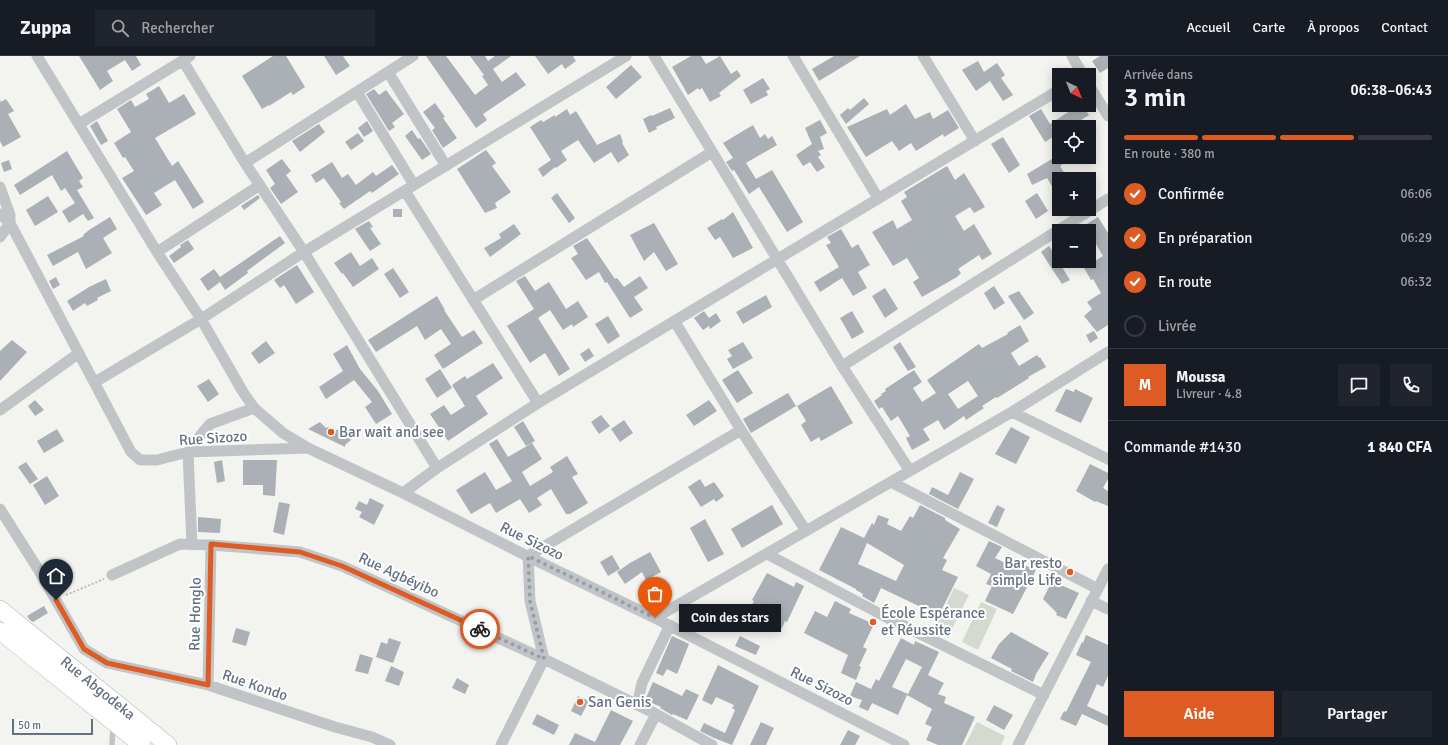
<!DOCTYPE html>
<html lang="fr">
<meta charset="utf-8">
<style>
:root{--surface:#171b24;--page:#20242c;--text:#f1f3f6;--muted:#9ea1a6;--line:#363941;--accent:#de5c24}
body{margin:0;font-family:Signika,sans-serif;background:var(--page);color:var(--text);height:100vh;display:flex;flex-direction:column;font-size:15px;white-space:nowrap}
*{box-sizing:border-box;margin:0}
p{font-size:13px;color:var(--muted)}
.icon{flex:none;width:22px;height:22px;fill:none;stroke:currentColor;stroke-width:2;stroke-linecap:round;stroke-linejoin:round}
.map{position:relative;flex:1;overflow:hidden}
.side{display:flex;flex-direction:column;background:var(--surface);width:340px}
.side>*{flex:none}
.needle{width:26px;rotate:137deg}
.fabs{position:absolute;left:1052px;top:12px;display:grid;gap:8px}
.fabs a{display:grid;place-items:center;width:44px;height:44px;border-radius:0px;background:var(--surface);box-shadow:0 2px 10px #0003;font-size:20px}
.scale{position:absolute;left:12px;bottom:10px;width:81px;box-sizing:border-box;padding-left:4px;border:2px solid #637180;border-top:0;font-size:11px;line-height:14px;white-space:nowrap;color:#637180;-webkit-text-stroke:3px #fff;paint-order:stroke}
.pin{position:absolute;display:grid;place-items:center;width:34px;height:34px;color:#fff;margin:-41px -17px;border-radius:50% 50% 50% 0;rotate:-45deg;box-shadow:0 0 4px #0007}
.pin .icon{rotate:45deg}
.courier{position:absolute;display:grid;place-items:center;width:40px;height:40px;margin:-20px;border:3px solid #de5c24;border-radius:50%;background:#fff;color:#222;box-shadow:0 1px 5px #0007}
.bubble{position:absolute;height:28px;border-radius:0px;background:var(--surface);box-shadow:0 2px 10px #0003;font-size:13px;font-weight:600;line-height:28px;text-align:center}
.summary em{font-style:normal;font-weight:600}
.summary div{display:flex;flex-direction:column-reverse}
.summary{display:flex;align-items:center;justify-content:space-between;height:68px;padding:0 16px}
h1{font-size:26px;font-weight:600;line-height:30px}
.bar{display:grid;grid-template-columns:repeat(4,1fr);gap:6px 4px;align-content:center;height:48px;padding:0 16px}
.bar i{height:5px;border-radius:3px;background:var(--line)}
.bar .current{background:var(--accent)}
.bar p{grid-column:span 4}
.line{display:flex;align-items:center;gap:10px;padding:0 16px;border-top:1px solid var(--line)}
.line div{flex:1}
.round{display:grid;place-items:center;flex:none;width:42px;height:42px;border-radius:0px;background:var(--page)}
ol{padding:0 16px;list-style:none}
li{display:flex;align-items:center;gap:12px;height:44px}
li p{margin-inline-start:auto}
li .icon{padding:4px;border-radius:50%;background:var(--accent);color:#fff;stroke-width:4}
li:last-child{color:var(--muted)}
li i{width:22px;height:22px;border:2px solid var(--line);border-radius:50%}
.primary-button{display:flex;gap:8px;margin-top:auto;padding:8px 16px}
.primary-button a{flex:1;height:46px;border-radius:0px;background:var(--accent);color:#fff;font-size:16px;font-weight:600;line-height:46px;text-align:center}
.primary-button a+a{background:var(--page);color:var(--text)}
header{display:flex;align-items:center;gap:24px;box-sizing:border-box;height:56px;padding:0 20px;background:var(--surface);border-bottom:1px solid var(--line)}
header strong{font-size:19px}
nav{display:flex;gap:22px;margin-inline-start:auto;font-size:14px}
.search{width:280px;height:36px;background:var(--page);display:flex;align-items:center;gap:10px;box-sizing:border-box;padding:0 14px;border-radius:0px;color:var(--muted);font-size:15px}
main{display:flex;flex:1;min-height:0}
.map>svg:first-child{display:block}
.green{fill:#d4dad0}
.building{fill:#aab0b5;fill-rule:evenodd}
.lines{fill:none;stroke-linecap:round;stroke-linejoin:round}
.primary-casing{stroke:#b4b7bb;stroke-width:18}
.path{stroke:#babcbe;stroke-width:2;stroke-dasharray:2 2;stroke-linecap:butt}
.service{stroke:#c1c4c7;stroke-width:5.5}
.minor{stroke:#c1c4c7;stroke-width:11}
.primary{stroke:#fff;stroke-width:17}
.done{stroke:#959fa7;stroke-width:4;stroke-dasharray:0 7.2}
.route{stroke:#de5c24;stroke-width:5}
.poi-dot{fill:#de5c24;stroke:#fff;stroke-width:1.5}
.labels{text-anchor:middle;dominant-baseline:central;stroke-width:4;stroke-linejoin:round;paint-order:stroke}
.poi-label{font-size:15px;fill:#637180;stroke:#fff;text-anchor:start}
.street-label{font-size:15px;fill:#637180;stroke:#fff}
</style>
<header>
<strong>Zuppa</strong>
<div class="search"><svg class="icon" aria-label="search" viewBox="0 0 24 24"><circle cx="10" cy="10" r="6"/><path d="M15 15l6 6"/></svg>Rechercher</div>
<nav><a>Accueil</a><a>Carte</a><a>À propos</a><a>Contact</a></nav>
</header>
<main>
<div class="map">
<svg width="1108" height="689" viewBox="0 0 1108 689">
<rect width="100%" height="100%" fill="#f3f4ef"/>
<path class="green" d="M954,532L969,539L949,579L935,573Z
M981,546L997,553L978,594L962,586Z
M977,666L1005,680L1001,689H965Z"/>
<path class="building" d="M79,0H136L141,9L132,15L125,4L107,15L113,25L100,34Z
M273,0H286L305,31L293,39L291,36L269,50V49L262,53L242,20Z
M324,0H343L350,10L336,19Z
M426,0H446L475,39L488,29L482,20L484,19L470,0H485L488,5L495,0H511L493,13L502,26L516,16L526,29L483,58L487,64L476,72Z
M535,0H574L573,1L576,5L565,13L562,8L548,18Z
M691,0H701L706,8L720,0L731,18L737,14L741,20L719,37L721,40L710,46L702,32L699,34L698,32L688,39L672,11Z
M834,0H860L819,25L812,13Z
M1100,0H1108V12L1100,17L1092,5Z
M978,5L984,16L997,7L1005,19L1001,22L1013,39L1003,45L990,25L976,35L962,14Z
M631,9L642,21L616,43L606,31Z
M763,22L770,33L766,35L768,39L751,48L743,34Z
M159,30L169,47L184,38L196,58L155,82L172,110L178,105L204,146L193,153L175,124L154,137L162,149L146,159L122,122L134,115L125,101L123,102L114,87L131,76L117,53L131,44L135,51L149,43L146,38Z
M374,33L379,39L386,34L404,58L392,67L395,71L389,75L366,38Z
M864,42L869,48L846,68L840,59L848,52L850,54Z
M6,43L14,55L8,58L21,81L3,91L0,85V44L1,46Z
M435,47L445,61L443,62L457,82L443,92L432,74L435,72L423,56Z
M906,48L915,63L930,56L933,63L948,54L959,72L944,81L943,78L916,95L911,87L899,95L892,85L866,101L847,71L887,53L890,59Z
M1079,49H1082L1089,59L1070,71H1051L1056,79L1045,86L1029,60L1041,53L1050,68Z
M670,52L675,62L656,71L657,73L649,77L643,63L651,59L652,60Z
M567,53L570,59L576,55L597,89L620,78L623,86L622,87L629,99L618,107L611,96L594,107L578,84L561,95L567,104L556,112L555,111L543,121L538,113L551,104L530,71L541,64L543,66L555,59V61Z
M820,64L827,77L820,81L824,93L818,95L821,99L818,101L825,111L817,116L810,106L803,110L796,99L812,88L805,72Z
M97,65L108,85L101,89L90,70Z
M367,65L373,75L364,81L358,72Z
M319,68L325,76L300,96L292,85Z
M753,69L760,82L765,78L768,83L772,80L777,89L746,107L756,123L772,114L803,166L787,176L759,131L749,138L734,114L732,115L726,106L733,102L723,87Z
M412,74L418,83L420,82L431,98L422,104L405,80Z
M358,77L364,85L351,94L345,86Z
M1003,81L1020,109L1009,117L991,88Z
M486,94L496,107L492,110L511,136L495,147L497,152L485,157L457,113Z
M67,95L83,122L79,125L83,131L77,134L94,162L88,165L83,158L69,167L62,155L75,147L65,132L61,135L52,119L20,139L14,129Z
M1055,101H1072L1060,110L1068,123H1059V142L1047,122L1032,129L1027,118Z
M282,103L291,115L286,119L298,136L281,148L270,132L275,128L266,114Z
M9,104L12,113L4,116L1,107Z
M332,106L342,122L348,118L356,129L373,116L376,120L392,109L399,118L372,137L370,135L344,153L339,147L341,146L324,122L316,127L311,119Z
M947,110L955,124L964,117L985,151L974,157L970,151L955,160L964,175L974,168L992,198L982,204L979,199L958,213L961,217L957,221L922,241L913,226L919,222L907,202L893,210L872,176L893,164L897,173L912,164L901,145L907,141L904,136Z
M557,137L575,162L569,167L551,142Z
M1037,137L1048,155L1036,163L1025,145Z
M258,139L260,142L244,154L241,150Z
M48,140L58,156L35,170L26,154Z
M393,153H402V161H393Z
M733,156L753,192L733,202L720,181L715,184L707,172L722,163L723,164Z
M110,161L117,173L103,182L112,197L86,213L78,196L53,210L47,199L84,180L83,179L89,174Z
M1098,161L1108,177V269L1097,276L1084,260L1092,253L1087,246L1101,237L1093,223L1091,224L1084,212L1103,200L1085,169Z
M369,165L373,171L370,172L381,188L370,195L355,173Z
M654,167L678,208L666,215L654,196L644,205L630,179Z
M514,168L521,178L490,201L484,192L501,182L499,178Z
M841,173L852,192L858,188L870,209L858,216L867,232L853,240L842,222L820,236L814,226L839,211L826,189L831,187L827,181Z
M280,180L285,187L247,215L248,217L225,234L220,226L208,235L200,223L214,213L220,221Z
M587,182L615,223L617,222L624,231L640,220L648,232L634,241L643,254L630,262L607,226L605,227L599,216L586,224L571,202L578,198L573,190Z
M188,184L194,193L174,207L169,200L181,191L180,189Z
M1049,190L1070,224L1062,228L1041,196Z
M351,196L360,210L372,202L379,213L353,231L343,217L342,218L334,207Z
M297,209L314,236L296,248L284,229L280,232L274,224Z
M393,212L409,236L400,242L384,218Z
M525,220L535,235L549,226L566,253L578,245L588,261L573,271L572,268L563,274L550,254L538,262L570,313L559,320L545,297L530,307L507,270L534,253L516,225Z
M56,221L60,229L53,233L49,225Z
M106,223L111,235L97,242L98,244L87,250L85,247L73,255L67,245L89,231Z
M994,230L1005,247L994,254L984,237Z
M885,232L898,253L885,262L872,240Z
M1019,235L1034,257L1024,264L1008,240Z
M766,239L772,251L743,268L736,256Z
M437,240L445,254H444L462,281L474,274L483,287L443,313L434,299L451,288L441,273L425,284L417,270L376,296L368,284Z
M704,255L709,262L716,257L721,265L710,273L709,270L703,274L694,262Z
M852,255L864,276L852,283L840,262Z
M608,260L620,280L608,288L595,268Z
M1020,269L1029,285L1011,297L1019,310L1037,299L1039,302L1040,301L1046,311L1028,321L1029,322L997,342L996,341L982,350L984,352L966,364L964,360L944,374L938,364L923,373L930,384L912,394L906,382L910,380L898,360L891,365L882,351L879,353L874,345L882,339L881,338L886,335L885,333L914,314L922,326L913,332L922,346L936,337L927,324L979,288L982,292L1008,278L1007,277ZM968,325L978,340L958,353L948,338Z
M1094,275L1098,282L1090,287L1086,279Z
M12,284L27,296L0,325V295Z
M266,285L275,297L259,308L251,297Z
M743,286L753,302L733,313L727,303L732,300L728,294Z
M900,286L916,311L908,315L893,291Z
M347,289L360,313L378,335L392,358L376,368L365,351L372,346L354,324L326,343L319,331L343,315L333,298Z
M589,292L594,300L585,306L580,298Z
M493,307L503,322L476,340L488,358L448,385L430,358L444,349L451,359L465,350L452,329L465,320L467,323Z
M440,313L452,332L437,342L425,323Z
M738,314L753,337L737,347L722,324Z
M209,323L219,338L208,346L197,330Z
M831,330L853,367L821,385L819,381L811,386L801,369L806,365L797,350Z
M1066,333L1074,336L1075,333L1093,342L1081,367L1055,355Z
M788,337L796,350L751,377L743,363Z
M35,344L44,354L35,360L28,350Z
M709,344L717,355L694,370L686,359Z
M601,359L610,370L599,378L591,366Z
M624,364L633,377L620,386L611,373Z
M523,365L535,385L526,390L514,371Z
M320,366L326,372L328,371L333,376L343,370L351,384L345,389V391L308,373Z
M1011,371L1030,381L1016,408L995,398Z
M57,373L64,385L44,397L37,385Z
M497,383L508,401L532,387L542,403L522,416L530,430L553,416L550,411L567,400L578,418L572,421L588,447L570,458H566L551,433L537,442L542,449L529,457L520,443L496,457L490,447L471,458L456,434L485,416L496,434L512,425L489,388Z
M222,404L225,425L217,427L214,406Z
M243,404H277L275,440L263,439V429H243Z
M26,406L38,423L30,428L18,411Z
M1090,408L1108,417V423L1103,432L1108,435V450L1096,445L1095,446L1076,435Z
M960,416L974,423L958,453L929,438L932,431L948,439Z
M47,420L59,440L45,449L33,429Z
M700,423L705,431L714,426L724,440L716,446L714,443L701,451L688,431Z
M370,442L384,449L374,469L359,461L362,456L355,453L359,445L367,449Z
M279,446L290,448L284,479L273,476Z
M772,449L783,468L742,492L731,473Z
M920,449L945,462V464L960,473L943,502L947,504L942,514L958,521L936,565L924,559L927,554L881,532L874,547L862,540L863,538L856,534V533L819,514L841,471L864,482L872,467L874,469L878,459L889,463L887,468L901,475L910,460L913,462ZM867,487L904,509L896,525L858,508Z
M997,449L1005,453L997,471L988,467Z
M198,461L221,463L220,477L198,476Z
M705,463L724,498L708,506L690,472Z
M989,485L1002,491L995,502L1018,513L1020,507L1036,514L1013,558L985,545L992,530L986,528L991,518L976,510Z
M650,496L661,516L646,524L642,516L625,528L617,516L630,507Z
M612,499L620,513L608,520L600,506Z
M767,517L794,531L796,526L804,530L787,566L785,565L782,572L763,563L759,571L744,563L754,545L752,544Z
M1052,525L1079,537L1066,563L1056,559L1057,557L1043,543Z
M835,545L851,553L849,557L874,568L863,591L867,593L859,610L861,611L856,624L841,617L848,599L804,577L815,555L827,561Z
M44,550L48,557L33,566L30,564L27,560Z
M236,572L250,576L246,590L232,586Z
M1011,576L1049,597L1036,618L1033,626L1011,615L1012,613L991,602L999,588Z
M1086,579L1108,589V620L1103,631L1097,628L1087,650L1108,660V670L1082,658L1076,670L1060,663L1064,655L1066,656L1091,606L1076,599L1082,586L1083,587Z
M672,580L689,588L677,618L667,613L663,620L656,617Z
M740,580L760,590L756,599L735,590Z
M389,582L401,586L393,607L376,601L381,586L387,588Z
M901,582L914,589L915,585L939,596L928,619L944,627L938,638L946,641L944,647L975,661L962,689H938L926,684L932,671L925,668L932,653L907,639L898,659L872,647L868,655L859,651L862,644L850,640L856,626L871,633L876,623L879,625ZM906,603L922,611L908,638L892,631Z
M360,598L373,602L368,618L355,615Z
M718,609L759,630L732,689L714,682L700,675L704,667L725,677L735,654L732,652L734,649L716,641L712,649L702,644Z
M391,610L404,616L399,630L385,625Z
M457,622L469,629L465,638L452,632Z
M653,626L682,640L686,633L699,639L687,664L673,658L672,659L660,652L661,651L645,644Z
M578,640L589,645L581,660L571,655Z
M994,649L1013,659L1004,674L986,664Z
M611,654L633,665L620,689H569L575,677L595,686Z
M537,658L559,669L554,679L532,668Z
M761,666L774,672L766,689H750Z
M848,674L860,680L855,689H840Z"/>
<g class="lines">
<g class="primary-casing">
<path id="primary" d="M0,553L168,689
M0,575L142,689"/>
</g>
<path class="path" d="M66,539L104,523"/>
<path class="service" d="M112,689L113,669"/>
<path class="minor" d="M37,0L157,196L201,263L243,336L254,352L283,377L308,392
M654,0L842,310L910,415
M793,0L878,142
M923,0L975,85
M1072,0L1083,19
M183,5L245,107L304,196L437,412
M388,16L446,110
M1089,29L1108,60
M357,36L414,129
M79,68L190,0
M245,107L413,0
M0,131L10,159V167L131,396L140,404H157L188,396L308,392L403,437L531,502L655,562L904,689
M405,135L538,347
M0,158L10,167
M0,181L10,167
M157,196L260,129
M473,244L712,96
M675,266L741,374L806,475
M842,310L1108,143
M95,326L201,263L304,196L626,0
M0,354L79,297
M1012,356L1108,403
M891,426L1098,533
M403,437L437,412L538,347L1059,34
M0,453L38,513L84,593L107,607L208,629L335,671L372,681L390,689
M192,489L188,396L203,376L210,368L254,352
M767,498L886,561L1044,639
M112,519L180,488L211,489L300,496L342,510L544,603L656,658L712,689
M1091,545L1108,553
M655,562L1012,356L1108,296
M544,603L530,545L528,500L741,374
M208,629L211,489
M637,649L642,627L670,569
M501,689L544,603
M640,689L656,658
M1018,689L1108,513"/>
<use href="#primary" class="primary"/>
</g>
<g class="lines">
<path class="done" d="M480,573L544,603L530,545L528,500L655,562"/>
<path class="route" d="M56,544L84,593L107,607L208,629L211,488L300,496L342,510L480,573"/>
</g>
<g class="poi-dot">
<circle cx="331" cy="376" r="4"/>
<circle cx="1070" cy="516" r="4"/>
<circle cx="873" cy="566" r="4"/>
<circle cx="580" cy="646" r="4"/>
</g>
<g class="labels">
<g class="poi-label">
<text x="339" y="376">Bar wait and see</text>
<text x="1062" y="507" text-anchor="end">Bar resto<tspan x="1062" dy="17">simple Life</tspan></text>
<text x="881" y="557">École Espérance<tspan x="881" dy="17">et Réussite</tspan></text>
<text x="588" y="646">San Genis</text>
</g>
<g class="street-label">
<text transform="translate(213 382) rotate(-4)">Rue Sizozo</text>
<text transform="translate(532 485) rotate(26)">Rue Sizozo</text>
<text transform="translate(399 519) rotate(25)">Rue Agbéyibo</text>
<text transform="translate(195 558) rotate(-89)">Rue Honglo</text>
<text transform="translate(255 629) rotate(19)">Rue Kondo</text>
<text transform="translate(822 630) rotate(27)">Rue Sizozo</text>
<text transform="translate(98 632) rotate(39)">Rue Abgodeka</text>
</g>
</g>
</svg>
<div class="fabs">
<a><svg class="needle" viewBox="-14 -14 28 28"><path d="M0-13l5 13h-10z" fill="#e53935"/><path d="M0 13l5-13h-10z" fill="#9ea1a6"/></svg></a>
<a><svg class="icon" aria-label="locate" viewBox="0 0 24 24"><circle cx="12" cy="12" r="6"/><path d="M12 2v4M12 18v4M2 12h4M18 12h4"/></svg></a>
<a>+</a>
<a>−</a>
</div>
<div class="scale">50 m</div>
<div class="pin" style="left:655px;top:562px;background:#ea580c"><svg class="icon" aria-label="bag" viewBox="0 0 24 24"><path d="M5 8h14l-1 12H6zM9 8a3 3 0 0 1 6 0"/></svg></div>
<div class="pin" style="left:56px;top:544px;background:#1f2937"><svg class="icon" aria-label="home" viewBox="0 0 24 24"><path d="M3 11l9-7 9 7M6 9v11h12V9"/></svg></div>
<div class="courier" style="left:480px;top:573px"><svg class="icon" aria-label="bike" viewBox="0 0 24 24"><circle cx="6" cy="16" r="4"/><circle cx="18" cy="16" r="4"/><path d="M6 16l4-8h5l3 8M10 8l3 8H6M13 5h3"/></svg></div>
<div class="bubble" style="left:679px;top:548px;width:102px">Coin des stars</div>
</div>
<section class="side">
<div class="summary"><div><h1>3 min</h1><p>Arrivée dans</p></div><em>06:38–06:43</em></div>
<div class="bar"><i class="current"></i><i class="current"></i><i class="current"></i><i></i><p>En route · 380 m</p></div>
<ol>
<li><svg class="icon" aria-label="check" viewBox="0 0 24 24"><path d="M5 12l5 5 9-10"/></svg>Confirmée<p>06:06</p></li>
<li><svg class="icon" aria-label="check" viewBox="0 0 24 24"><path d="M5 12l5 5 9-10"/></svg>En préparation<p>06:29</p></li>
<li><svg class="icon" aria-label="check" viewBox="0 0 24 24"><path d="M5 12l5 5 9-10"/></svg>En route<p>06:32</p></li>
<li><i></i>Livrée</li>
</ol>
<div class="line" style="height:72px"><b class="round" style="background:var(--accent);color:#fff">M</b><div><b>Moussa</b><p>Livreur · 4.8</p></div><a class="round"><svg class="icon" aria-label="chat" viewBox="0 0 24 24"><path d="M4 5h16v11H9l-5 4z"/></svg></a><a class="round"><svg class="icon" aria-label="phone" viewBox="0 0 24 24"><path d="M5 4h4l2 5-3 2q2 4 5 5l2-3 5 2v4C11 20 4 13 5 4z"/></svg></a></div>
<div class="line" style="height:52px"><div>Commande #1430</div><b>1 840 CFA</b></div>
<div class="primary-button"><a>Aide</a><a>Partager</a></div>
</section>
</main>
